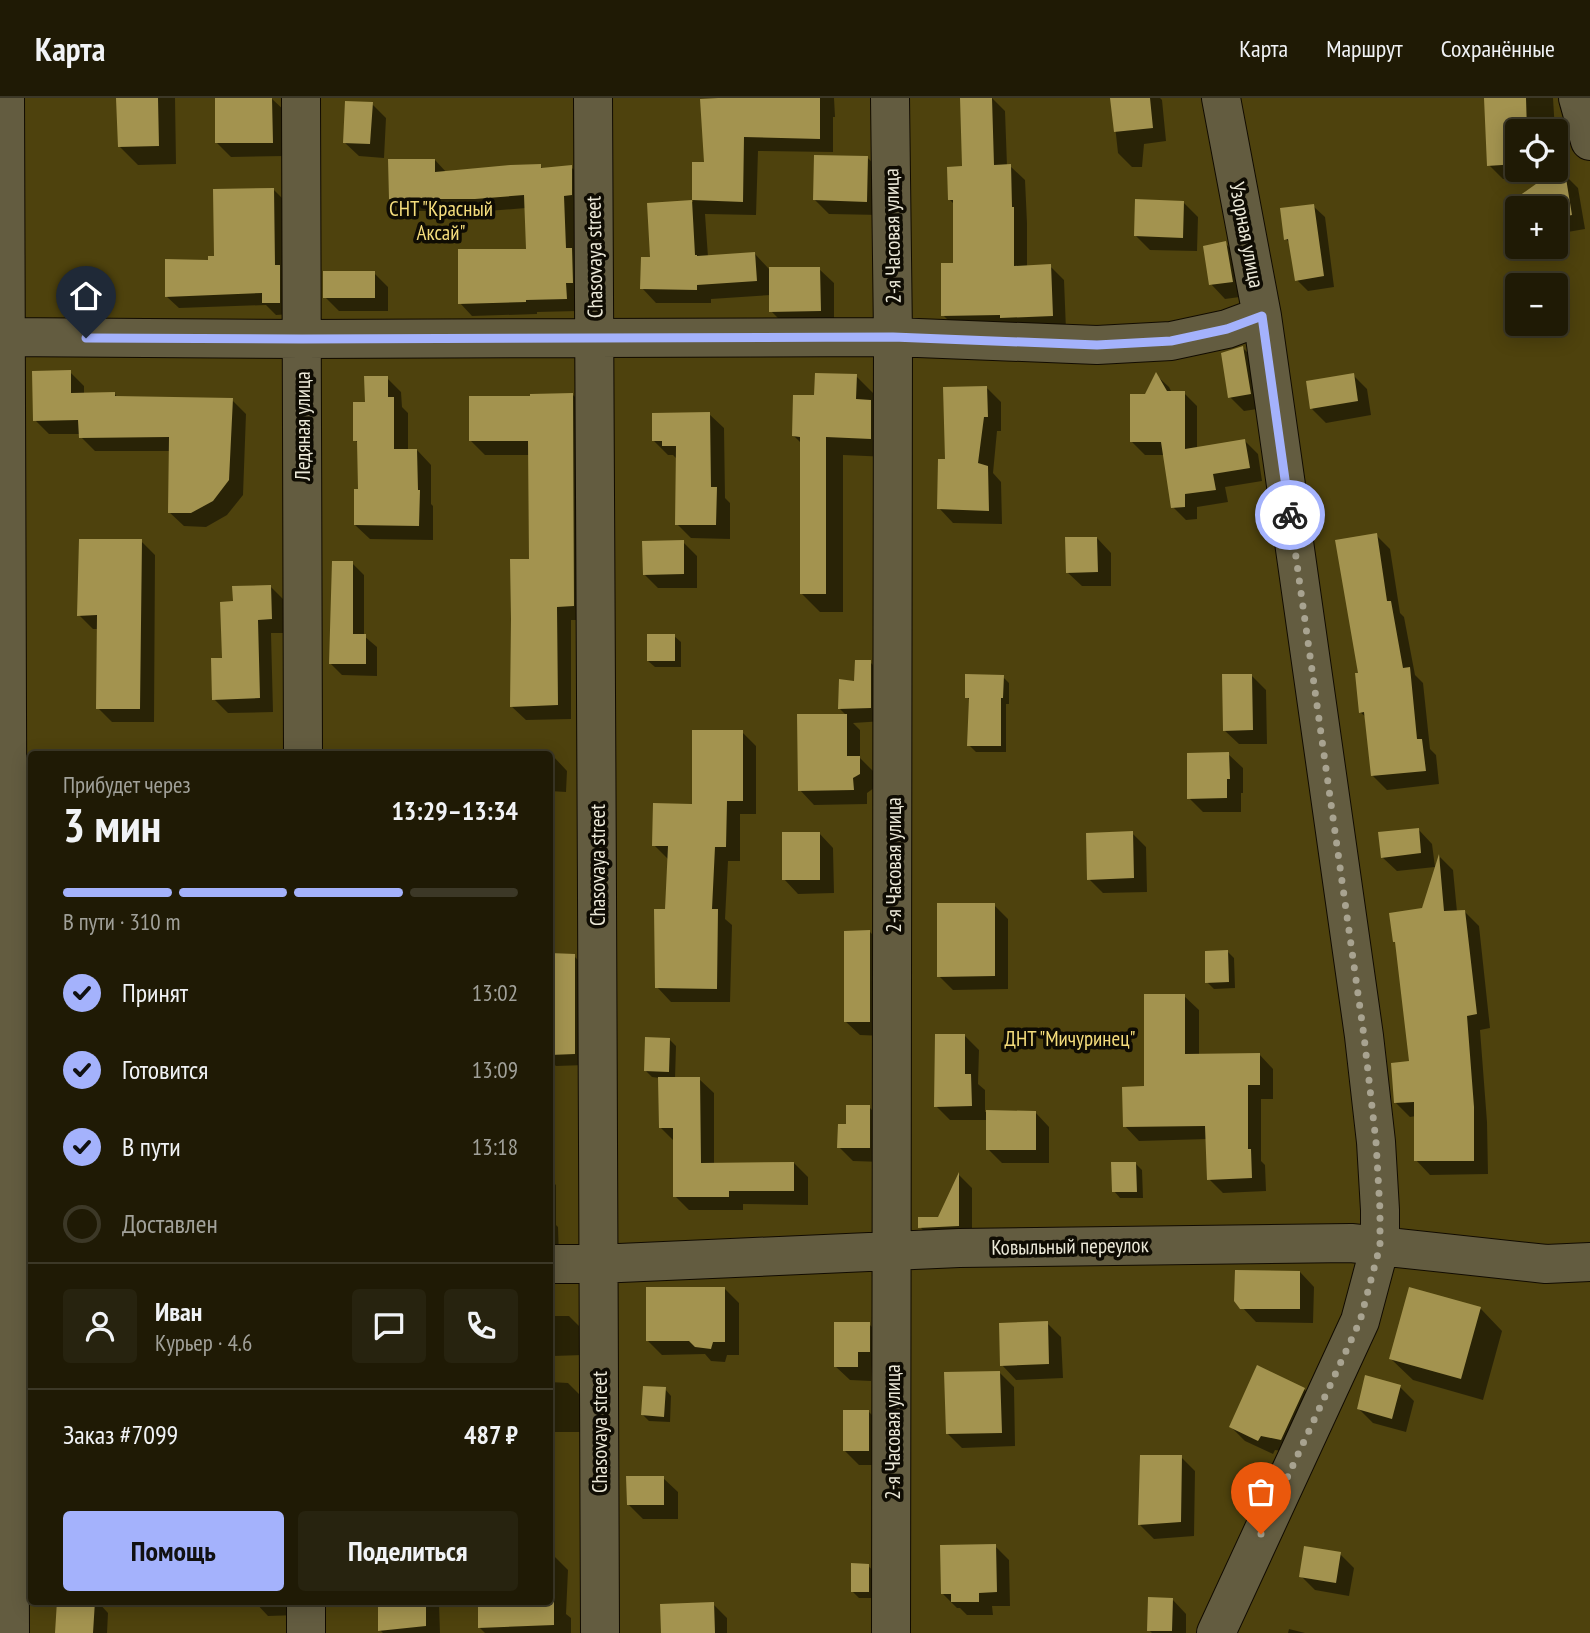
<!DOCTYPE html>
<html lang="ru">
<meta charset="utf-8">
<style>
:root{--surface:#1f1a05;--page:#27230f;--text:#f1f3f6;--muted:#a1a19a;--line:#3c3827;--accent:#a4b2fc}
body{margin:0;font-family:"PT Sans Narrow",sans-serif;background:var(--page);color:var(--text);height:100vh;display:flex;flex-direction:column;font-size:26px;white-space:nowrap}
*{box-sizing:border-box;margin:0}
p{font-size:23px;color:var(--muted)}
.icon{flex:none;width:38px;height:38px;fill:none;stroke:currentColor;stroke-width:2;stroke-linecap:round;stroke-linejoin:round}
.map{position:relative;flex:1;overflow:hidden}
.sheet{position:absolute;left:28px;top:653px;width:525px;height:854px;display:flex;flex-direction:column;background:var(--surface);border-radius:7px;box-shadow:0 4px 18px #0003,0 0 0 2px var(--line)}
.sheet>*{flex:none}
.controls{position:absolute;left:1505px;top:21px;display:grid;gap:14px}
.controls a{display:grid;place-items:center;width:63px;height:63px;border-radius:7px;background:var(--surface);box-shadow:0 4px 18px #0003,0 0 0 2px var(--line);font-size:35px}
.pin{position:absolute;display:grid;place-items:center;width:60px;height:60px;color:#fff;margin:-72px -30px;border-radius:50% 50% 50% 0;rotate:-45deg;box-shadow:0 0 7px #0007}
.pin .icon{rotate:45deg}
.courier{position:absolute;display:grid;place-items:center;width:70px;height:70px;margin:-35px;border:5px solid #a4b2fc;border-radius:50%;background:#fff;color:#222;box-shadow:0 2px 9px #0007}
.overview em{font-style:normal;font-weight:700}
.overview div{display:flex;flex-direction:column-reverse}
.overview{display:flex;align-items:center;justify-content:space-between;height:119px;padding:0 35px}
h1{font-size:46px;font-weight:700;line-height:52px}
.bar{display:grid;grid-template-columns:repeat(4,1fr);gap:10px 7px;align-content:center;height:84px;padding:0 35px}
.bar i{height:9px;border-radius:5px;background:var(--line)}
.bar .on{background:var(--accent)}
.bar p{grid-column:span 4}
.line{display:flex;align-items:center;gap:18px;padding:0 35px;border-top:2px solid var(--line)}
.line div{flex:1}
.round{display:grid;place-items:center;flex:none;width:74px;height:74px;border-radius:7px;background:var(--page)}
ol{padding:0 35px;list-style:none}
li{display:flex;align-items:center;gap:21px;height:77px}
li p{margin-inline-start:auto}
li .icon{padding:7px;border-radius:50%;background:var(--accent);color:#111;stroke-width:4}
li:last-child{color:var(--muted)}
li i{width:38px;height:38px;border:4px solid var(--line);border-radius:50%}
.button{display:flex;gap:14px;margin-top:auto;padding:14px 35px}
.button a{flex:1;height:80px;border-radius:7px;background:var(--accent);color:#111;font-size:28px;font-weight:700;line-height:80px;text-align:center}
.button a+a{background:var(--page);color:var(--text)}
header{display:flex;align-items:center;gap:42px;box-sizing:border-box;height:98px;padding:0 35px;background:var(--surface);border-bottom:2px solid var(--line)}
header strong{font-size:33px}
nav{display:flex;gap:38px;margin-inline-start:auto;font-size:24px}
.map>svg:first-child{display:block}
.green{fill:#4e420d;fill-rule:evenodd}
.shadow{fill:#0007}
.building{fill:#a3934f}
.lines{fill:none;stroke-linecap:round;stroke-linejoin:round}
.minor-casing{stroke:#110b00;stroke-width:40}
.minor{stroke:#635c40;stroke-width:38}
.done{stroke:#a8a390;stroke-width:7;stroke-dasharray:0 12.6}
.route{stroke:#a4b2fc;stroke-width:9}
.labels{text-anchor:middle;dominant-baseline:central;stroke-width:7;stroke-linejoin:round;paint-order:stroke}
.park-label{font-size:21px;fill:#f5dd7c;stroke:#0f0c03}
.street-label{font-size:21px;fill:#ece9d9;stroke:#0f0c03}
</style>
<header>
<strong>Карта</strong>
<nav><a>Карта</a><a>Маршрут</a><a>Сохранённые</a></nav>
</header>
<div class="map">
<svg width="1590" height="1535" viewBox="0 0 1590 1535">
<rect width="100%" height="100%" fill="#292207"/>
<path class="green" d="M0,0H1590V1535H0ZM1517,33H1556V72H1517ZM1517,110H1556V149H1517ZM1517,187H1556V226H1517ZM32,656H550V1503H32Z"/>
<path class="shadow" d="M118,0H175L176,66L138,67L119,48Z
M217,0H271L286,14V58L231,59L217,45Z
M741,0H834L835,19H833V54L758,53L756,117L705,116L708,159L755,156L769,171H819L834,185V226L785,227L771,213V197L711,201V205H656L642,190L652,160L648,107L693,104L694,66H706Z
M961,0H992L1005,13L1007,68H1010L1025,82L1027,125V169L1050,168L1064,182L1066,232L957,231L943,217L955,167V107L950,102L964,70Z
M1112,0H1160L1162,2L1166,43L1144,46L1142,69H1132L1118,55Z
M1485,0H1553L1555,33H1517V72H1542V79L1503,81L1489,67Z
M372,6L386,20L384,60L359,58L344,44Z
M867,59L881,74V117L829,116L815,102Z
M435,62L447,75L540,68L543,71L571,69L583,81L578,213L537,214V216L472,218L460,205L528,153L526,110L488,113H403L391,100Z
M1564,76L1578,90L1585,131L1556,136V110H1517V135L1510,128L1507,109Z
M274,92L286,104L291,216L276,217L266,207L179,210L166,198L216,160Z
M1183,104L1198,119L1197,153L1150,152L1136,138Z
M1313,108L1325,119L1334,189L1308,193L1297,182L1290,145L1286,141Z
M1225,145L1239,159L1247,198L1225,201L1211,186Z
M374,175L388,189V213H339L325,199Z
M1243,250L1257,264L1264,310L1244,313L1230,299Z
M70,274L84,288V296L114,295L118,300L232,302L246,316L243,397L227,417L206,429L184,428L169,414L170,353H95L81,339V336H49L35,322Z
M1156,277L1169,289L1172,295H1184L1197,308V350L1245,343L1258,356L1262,383L1225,389L1228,404L1197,409V421L1186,422L1173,409L1165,357H1145L1132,344Z
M1353,277L1367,291L1371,317L1326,325L1312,311Z
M856,278L874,296L889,359L843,357V514H820L802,496V346L794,338L815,299Z
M387,280L401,294L402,309L408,315V353L417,352L431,367V406L433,408V442L370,441L355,427L360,393L359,346L355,342Z
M986,289L1001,304V333H997L993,375L1001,384L1002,426L953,425L939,410L946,363Z
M573,297L587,311L588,522H571V621L526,622L511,608L531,463L530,357H485L471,343Z
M709,316L724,330L725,400L730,405V441L691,440L677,426L678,362L673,357H668L654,343Z
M1376,437L1390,451L1400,515L1404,519L1415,577L1423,585L1430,651L1436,657L1439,686L1387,692L1373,678L1367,620L1360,614V577Z
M1097,440L1111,455V488H1082L1067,474Z
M141,443L155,457L154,624H112L98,610V531H93L79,517Z
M683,444L697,458V490H658L644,476Z
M352,465L364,477V538L377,549V578L342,577L330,565Z
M271,489L285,503L286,535H271L273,614L228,615L214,601L224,561L235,505Z
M674,538L681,544V569H655L648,563Z
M870,564L884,578V623L853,625L860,632V660L874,674V690L867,695V706L814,707L800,692L846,617L840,611Z
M1252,578L1266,592L1267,646H1239L1224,632Z
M1003,579L1009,585V606H1006V654H976L969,647L970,602L967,599Z
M742,634L756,648V716H740V763H728L725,821L732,827L730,904H671L657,889L667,813L668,761L654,747L694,708Z
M1228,656L1243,670V695H1241V714H1203L1189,700Z
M550,658H553L567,673L566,694L550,693Z
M1418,731L1432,746L1435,769L1397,773L1382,759Z
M819,735L833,750L834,795L798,796L784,781Z
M1132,735L1146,749L1147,794L1103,795L1089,781Z
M1440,759L1453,772L1457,814H1465L1479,828L1490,930L1480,932L1487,1024L1488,1076L1430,1077L1416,1062V1018L1410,1019L1395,1004L1411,965L1423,812Z
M994,807L1008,821V891L953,892L939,878Z
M870,834L884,848V938L860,937L845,923Z
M1228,854L1234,860L1235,890L1214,891L1207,884Z
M550,857L574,858L586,870V967L556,968L550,962Z
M1184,898L1199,912V957L1259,956L1273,971V1001H1261V1063L1265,1067L1266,1093L1223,1095L1209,1081L1208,1041L1139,1043L1125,1028L1146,990Z
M965,938L979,952L978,986L985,992V1014H1035L1049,1029V1065H1002L988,1051V1022H950L936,1008Z
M669,941L676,948L675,981H699L714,995V1067L794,1065L808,1079V1107L743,1106V1112H689L675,1098V1044L660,1029V980L652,979L646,973Z
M869,1009L883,1023V1064L853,1063L839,1049L847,1028Z
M1136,1066L1142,1072L1143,1100H1120L1114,1093Z
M959,1077L972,1090V1142L934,1143L920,1129L939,1121Z
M550,1081L556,1087V1127L558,1129L559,1159L550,1163Z
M1300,1174L1314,1189L1313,1225L1256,1224L1242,1209Z
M725,1191L739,1205V1257H727L725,1264L711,1263L705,1256L662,1257L648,1243Z
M1410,1191L1481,1211L1502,1233L1483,1302L1413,1282L1391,1261Z
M550,1218H569L583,1232V1257L553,1258L550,1254Z
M1047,1225L1061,1239L1063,1280L1016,1282L1002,1267Z
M869,1226L883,1240V1268L872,1267L871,1283L850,1282L835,1268Z
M999,1274L1014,1289L1015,1348L962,1350L948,1336Z
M550,1284L568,1285L582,1299L581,1334H550Z
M1400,1289L1414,1303L1406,1334L1373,1325L1359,1311Z
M665,1291L671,1298L670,1324L649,1323L643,1317Z
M1304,1291L1318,1306L1295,1355L1275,1352L1273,1356L1245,1343L1231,1329Z
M869,1314L883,1328V1367H859L845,1353Z
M1181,1359L1195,1373L1194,1438L1154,1441L1140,1427Z
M663,1380L678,1394V1421H643L629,1407Z
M995,1448L1009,1462L1010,1508H992L993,1517H967L960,1510H957L943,1496Z
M550,1454L568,1472L566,1516L571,1520V1535H485L479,1529L550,1503Z
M1340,1456L1354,1470L1349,1498L1315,1492L1301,1478Z
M868,1468L875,1474V1500H859L852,1493Z
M1172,1501L1186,1516V1535H1152L1149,1532Z
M58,1503H97L108,1515L107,1535H57Z
M254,1503H305L298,1517L268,1518Z
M380,1503H436L439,1506L440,1535H383L380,1532Z
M713,1506L727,1520V1535H662Z
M1289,1531L1305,1535H1288Z"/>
<path class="building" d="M116,0H158L159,48L118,49Z
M215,0H272L273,45H215Z
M718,0H820V41L744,39L743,104L692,102V64H704L700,1Z
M960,0H992L994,67L1011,66L1012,109H1014V168L1051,166L1053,218L1000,220V217L941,218V165H953V102H948L947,69L962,68Z
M1110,0H1150L1153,30L1114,34Z
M1484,0H1526L1527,33H1517V66L1487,68Z
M345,3L373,4L370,46L343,45Z
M814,57L868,58L867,104L813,102Z
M388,61H435V74L510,67L541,66V70L572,67V97L564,98L566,150H572L573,185H566L567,201L526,202V204L458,206V151H526L524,97L475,101H389Z
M1565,74L1572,117L1556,120V110H1517V127L1508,129L1505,108L1550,76Z
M274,90L275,167H280V205H262V195L165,199V161L208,162V158H214L213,91Z
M1135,101L1184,103L1183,140L1134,138Z
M692,102L695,157H697V158L755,154L757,183L697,187V192L640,191L641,159H650L647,105Z
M1314,106L1324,178L1295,183L1288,141L1284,142L1280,110Z
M1226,143L1233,184L1209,187L1203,148Z
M769,169H820L821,213L769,214Z
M323,173H375V200H323Z
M1243,248L1251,296L1228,300L1221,255Z
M71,272V295L115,294V298L233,300L229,382L213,403L191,415H168L169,339L79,340L78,322L33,323L32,273Z
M1156,274L1167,293H1185V351L1245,341L1250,370L1213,376L1216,392L1185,396V409L1171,410L1161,344H1130V296H1145Z
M815,275L857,276L856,301L871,302V341L826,339V496H800V339L792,338L793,297H814Z
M1354,275L1358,303L1310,311L1306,283Z
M364,278H388V299H394V351H417L418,392H420L419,428L354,427V391H358L357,343H353V304H365Z
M987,288L988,319H984L978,365L988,368L989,413L937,411L938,361H945L943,289Z
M573,295L574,508L557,509L558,607L510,609L511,521L510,461H529L528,343H469V298H530V296Z
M710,314L711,389H717L716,427H675L676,348H662V343H652V315Z
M1377,435L1387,503H1391L1403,570L1410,569L1417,641H1422L1426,673L1371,678L1364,614L1359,615L1355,575H1358L1335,442Z
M1065,439H1097L1098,474L1066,475Z
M79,441H142L140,611H96L97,517L77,518Z
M684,442V476L643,477L642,443Z
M332,463H353V536H366V566H329Z
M271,487L272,521L258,522L260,600L212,602L211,560H222L220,504L233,503L232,488Z
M647,536H675V563H647Z
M855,562H871V610L838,611L839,581L854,583Z
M965,576L1004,577L1003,600H1001V648H967L969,600H965Z
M1222,576H1252L1253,632L1223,633Z
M797,616H847V658H860V676L853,680L854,692L798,693Z
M692,632H743V703H727L726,749H715L712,811H718L717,891L655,890L654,811H665L668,748H652L653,705L692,706Z
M1229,654L1230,681H1227V700L1187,701V655Z
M1419,730L1421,755L1381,760L1378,734Z
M1133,733L1134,780L1087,782L1086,735Z
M782,734H820V782H782Z
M1439,756L1444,813L1465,812L1477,916L1467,918L1474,1009V1063H1414V1004L1394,1005L1391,965L1409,963L1395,844H1393L1389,815L1422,810Z
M937,805H995V878L937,879Z
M870,832V924H844V833Z
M1228,852L1229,884L1205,885V853Z
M550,855L575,856V956L550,957Z
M1144,896H1185V956L1260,955V987H1248V1051H1251L1252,1080L1207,1082L1205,1028L1123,1029L1122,989L1144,988Z
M935,936H965V976H971L972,1008L934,1009Z
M645,939L670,940L669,974L644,973Z
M658,979H700L701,1065L794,1064V1093H729V1099H673V1030H659Z
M846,1007H870V1050H837L838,1026H846Z
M986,1012L1036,1013V1052H986Z
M1111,1064H1136L1137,1094H1112Z
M959,1074V1128L918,1130V1119H938Z
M1235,1172L1300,1173V1211H1240L1234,1203Z
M646,1189H725V1244H713L711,1251L695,1249L689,1243H646Z
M1409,1189L1481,1209L1461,1281L1389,1261Z
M1048,1223L1049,1266L1000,1268L999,1225Z
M834,1224H870V1254H858V1269H834Z
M1257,1267L1305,1290L1281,1342L1261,1338L1258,1343L1229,1329Z
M1000,1273L1002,1335L946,1336L944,1274Z
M1365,1277L1401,1287L1392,1321L1357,1311Z
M643,1288L666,1289L664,1319L641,1317Z
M843,1312H869V1353H843Z
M1140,1357H1182L1181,1424L1138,1427Z
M626,1378H664V1407H627Z
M996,1446L997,1494L979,1495V1504H951V1496H941L940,1447Z
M1304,1448L1341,1454L1336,1485L1299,1479Z
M851,1465L869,1466V1494H851Z
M1148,1499L1173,1500L1172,1533H1147Z
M57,1503H95L93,1535H55Z
M378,1503H426V1528L378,1533Z
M478,1503H554V1527L478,1530Z
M714,1504L715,1535H661L660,1506Z"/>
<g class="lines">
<g class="minor-casing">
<path id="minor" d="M5,0C5,512 10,1023 10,1535
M301,0L303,656
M593,0C598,512 596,1023 600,1535
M890,0L893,239L891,1535
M1578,0L1590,43
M0,239L302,241L893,239L1097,247L1171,243L1227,231L1262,218
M550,1166H597L959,1150L1351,1145L1546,1166L1590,1164
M306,1503V1535
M1216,1535L1360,1223L1380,1148V1112L1376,1044L1364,938L1262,218L1221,0"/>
</g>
<use href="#minor" class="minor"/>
</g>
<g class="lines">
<path class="done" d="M1261,1436L1360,1223L1380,1148V1112L1376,1044L1364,938L1290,417"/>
<path class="route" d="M86,240L302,241L893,239L1097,247L1171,243L1227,231L1262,218L1290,417"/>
</g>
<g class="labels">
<g class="park-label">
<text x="441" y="110">СНТ "Красный<tspan x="441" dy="24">Аксай"</tspan></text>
<text x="1070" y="940">ДНТ "Мичуринец"</text>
</g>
<g class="street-label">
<text transform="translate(1247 137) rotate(79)">Узорная улица</text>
<text transform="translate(892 138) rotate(-91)">2-я Часовая улица</text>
<text transform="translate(594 159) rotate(-91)">Chasovaya street</text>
<text transform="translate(302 328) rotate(-90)">Ледяная улица</text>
<text transform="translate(597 767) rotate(-90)">Chasovaya street</text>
<text transform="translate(893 767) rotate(-90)">2-я Часовая улица</text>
<text transform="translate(1070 1148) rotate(-1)">Ковыльный переулок</text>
<text transform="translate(599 1334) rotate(-90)">Chasovaya street</text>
<text transform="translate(892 1334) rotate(-90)">2-я Часовая улица</text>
</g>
</g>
</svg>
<div class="controls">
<a><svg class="icon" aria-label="locate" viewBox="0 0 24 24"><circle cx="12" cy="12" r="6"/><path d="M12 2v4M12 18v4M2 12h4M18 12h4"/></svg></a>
<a>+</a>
<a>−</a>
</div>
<div class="pin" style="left:1261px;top:1436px;background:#ea580c"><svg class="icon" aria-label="bag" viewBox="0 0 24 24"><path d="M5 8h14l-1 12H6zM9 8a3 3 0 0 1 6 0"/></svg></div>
<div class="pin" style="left:86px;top:240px;background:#1f2937"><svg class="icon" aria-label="home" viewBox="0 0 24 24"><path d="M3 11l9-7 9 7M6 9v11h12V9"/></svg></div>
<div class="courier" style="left:1290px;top:417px"><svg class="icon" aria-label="bike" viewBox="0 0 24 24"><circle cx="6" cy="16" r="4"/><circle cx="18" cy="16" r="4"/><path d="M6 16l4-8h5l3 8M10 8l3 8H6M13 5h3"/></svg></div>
<section class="sheet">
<div class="overview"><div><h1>3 мин</h1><p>Прибудет через</p></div><em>13:29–13:34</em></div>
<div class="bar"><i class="on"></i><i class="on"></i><i class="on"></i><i></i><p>В пути · 310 m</p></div>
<ol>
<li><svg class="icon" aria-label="check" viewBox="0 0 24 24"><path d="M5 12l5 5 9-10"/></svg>Принят<p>13:02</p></li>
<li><svg class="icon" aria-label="check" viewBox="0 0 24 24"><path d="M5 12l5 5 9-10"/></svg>Готовится<p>13:09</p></li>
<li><svg class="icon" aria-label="check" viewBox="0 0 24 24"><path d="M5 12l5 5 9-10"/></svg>В пути<p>13:18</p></li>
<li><i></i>Доставлен</li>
</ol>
<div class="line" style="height:126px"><a class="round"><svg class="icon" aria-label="person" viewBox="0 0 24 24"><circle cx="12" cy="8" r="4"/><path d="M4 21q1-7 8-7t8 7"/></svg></a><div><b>Иван</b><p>Курьер · 4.6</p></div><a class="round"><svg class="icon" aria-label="chat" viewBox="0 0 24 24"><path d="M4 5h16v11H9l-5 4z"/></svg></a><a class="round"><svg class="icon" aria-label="phone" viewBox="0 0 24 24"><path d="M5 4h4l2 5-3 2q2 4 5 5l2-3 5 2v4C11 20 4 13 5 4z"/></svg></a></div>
<div class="line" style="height:91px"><div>Заказ #7099</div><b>487 ₽</b></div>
<div class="button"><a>Помощь</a><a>Поделиться</a></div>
</section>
</div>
